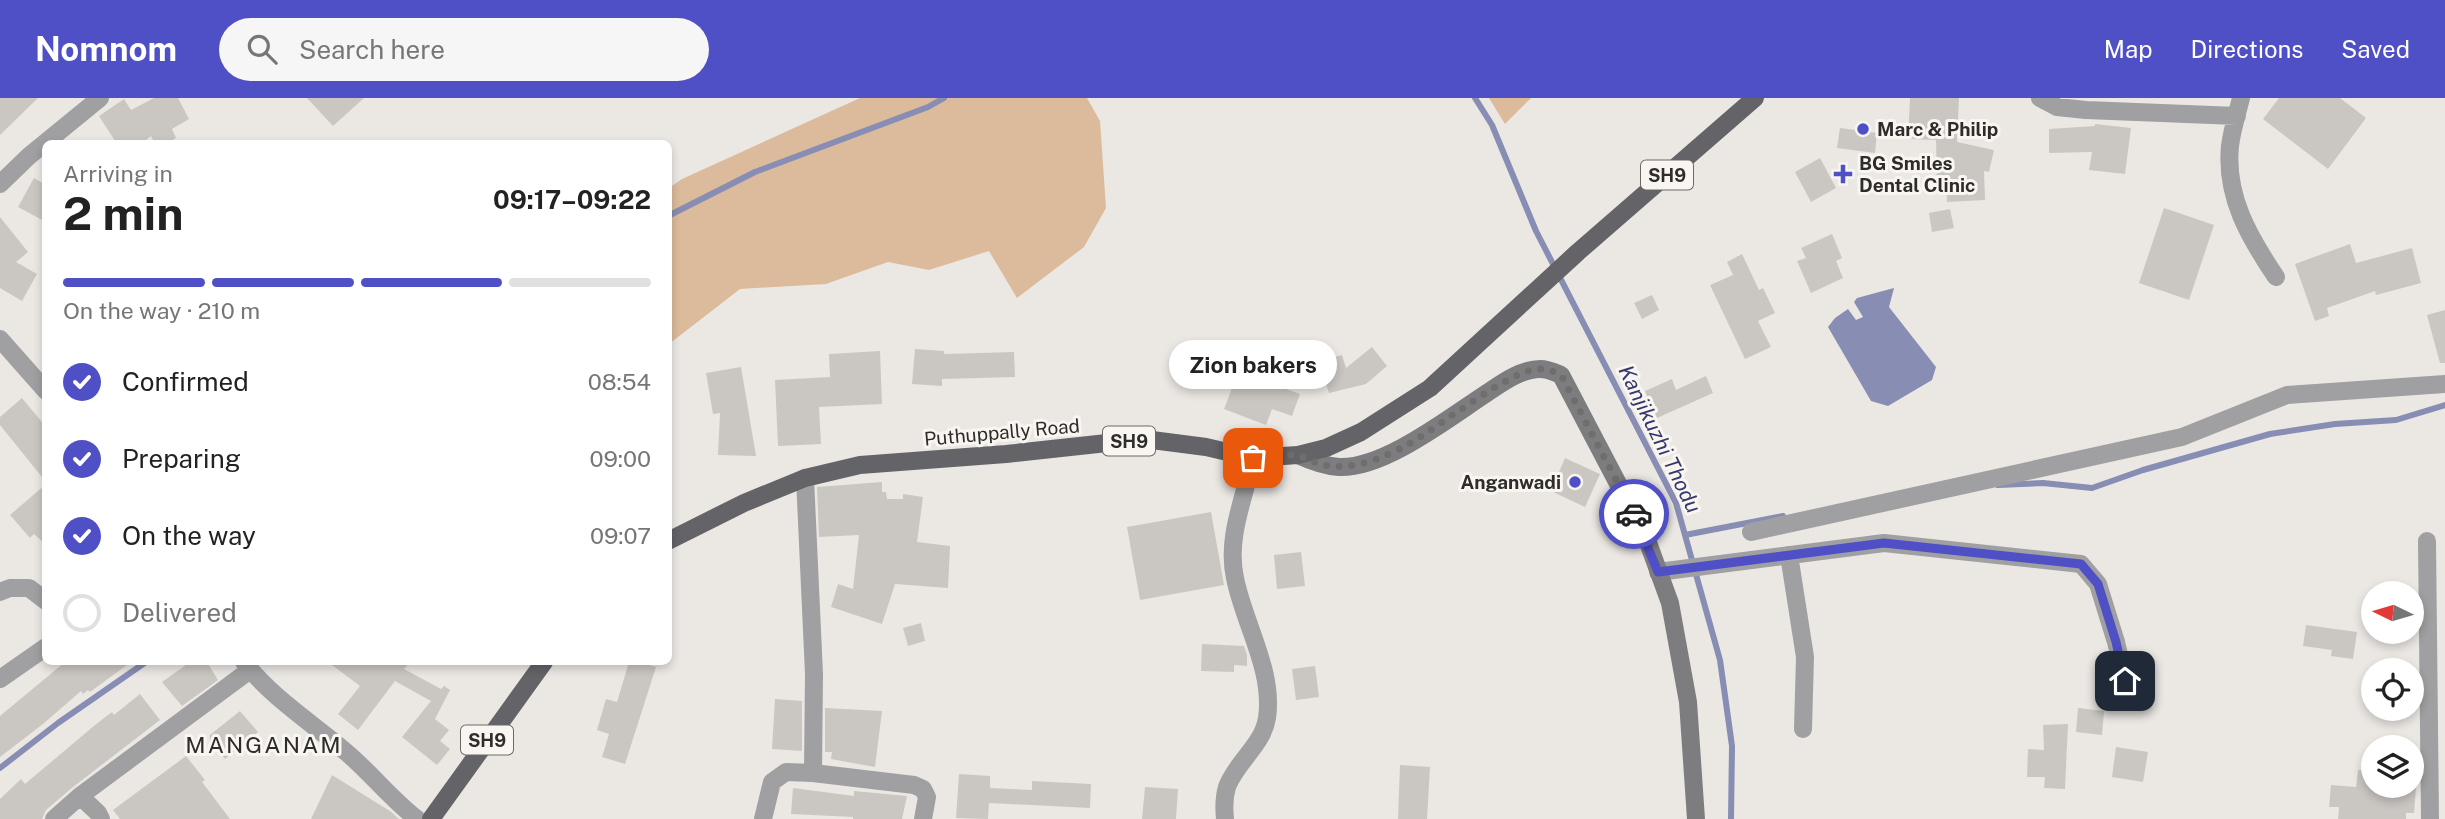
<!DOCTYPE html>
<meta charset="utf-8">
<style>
:root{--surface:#fff;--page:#f6f6f6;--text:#222;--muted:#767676;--line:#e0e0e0;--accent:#4f4fc6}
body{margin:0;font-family:"Public Sans",sans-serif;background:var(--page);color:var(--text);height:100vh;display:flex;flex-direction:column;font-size:26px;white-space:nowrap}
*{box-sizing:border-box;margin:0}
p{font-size:23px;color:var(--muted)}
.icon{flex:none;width:38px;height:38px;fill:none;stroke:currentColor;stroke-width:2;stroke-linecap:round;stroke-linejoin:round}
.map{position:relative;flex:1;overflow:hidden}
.side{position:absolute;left:42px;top:42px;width:630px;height:525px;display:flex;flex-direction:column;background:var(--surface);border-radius:10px;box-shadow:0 4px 10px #0003}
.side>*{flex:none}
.needle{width:46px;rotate:275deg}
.tools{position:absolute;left:2361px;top:483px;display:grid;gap:14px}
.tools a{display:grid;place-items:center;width:63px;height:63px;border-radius:50%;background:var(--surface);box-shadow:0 4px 10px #0003;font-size:35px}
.pin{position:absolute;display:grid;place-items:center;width:60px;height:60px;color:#fff;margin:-30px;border-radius:14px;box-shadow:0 4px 10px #0006}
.courier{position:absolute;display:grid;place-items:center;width:70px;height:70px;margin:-35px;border:5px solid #4f4fc6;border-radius:50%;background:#fff;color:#222;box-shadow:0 2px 9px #0007}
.bubble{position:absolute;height:49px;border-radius:24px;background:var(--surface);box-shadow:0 4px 10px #0003;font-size:23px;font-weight:700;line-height:49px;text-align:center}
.headline em{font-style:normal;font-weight:700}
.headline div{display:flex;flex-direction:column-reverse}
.headline{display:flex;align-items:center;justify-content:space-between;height:119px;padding:0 21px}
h1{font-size:46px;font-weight:700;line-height:52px}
.bar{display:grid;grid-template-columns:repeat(4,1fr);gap:10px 7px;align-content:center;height:84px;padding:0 21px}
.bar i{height:9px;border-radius:5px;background:var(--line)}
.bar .active{background:var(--accent)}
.bar p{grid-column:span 4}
ol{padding:0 21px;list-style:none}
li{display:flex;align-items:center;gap:21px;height:77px}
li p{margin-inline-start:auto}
li .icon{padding:7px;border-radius:50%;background:var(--accent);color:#fff;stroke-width:4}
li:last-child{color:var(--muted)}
li i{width:38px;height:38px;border:4px solid var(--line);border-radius:50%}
header{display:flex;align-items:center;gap:42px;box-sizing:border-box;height:98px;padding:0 35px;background:var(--accent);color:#fff}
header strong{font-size:33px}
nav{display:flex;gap:38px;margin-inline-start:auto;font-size:24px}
.search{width:490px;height:63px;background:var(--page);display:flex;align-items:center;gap:18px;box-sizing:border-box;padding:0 24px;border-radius:38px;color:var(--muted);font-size:26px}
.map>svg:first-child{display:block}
.green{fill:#dcbb9c}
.water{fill:#878db3}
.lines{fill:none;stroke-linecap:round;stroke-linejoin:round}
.stream{stroke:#878db3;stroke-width:6}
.building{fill:#cac7c3}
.street{stroke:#a0a0a2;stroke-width:18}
.secondary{stroke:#7d7d80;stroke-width:18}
.primary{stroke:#646468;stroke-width:18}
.done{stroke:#706e6c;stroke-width:7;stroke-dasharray:0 12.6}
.route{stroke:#4f4fc6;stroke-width:9}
.poi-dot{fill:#4f4fc6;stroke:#f9f5f1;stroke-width:2.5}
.labels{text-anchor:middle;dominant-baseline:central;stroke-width:6;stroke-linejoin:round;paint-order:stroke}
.shield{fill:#f9f5f1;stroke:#6b6966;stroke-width:2}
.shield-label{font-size:18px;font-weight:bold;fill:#2e2d2b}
.poi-label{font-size:19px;font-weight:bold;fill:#2e2d2b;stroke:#f9f5f1;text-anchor:start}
.street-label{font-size:19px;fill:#2e2d2b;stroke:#f9f5f1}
.water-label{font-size:21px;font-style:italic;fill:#34386b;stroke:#f9f5f1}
.quarter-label{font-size:23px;letter-spacing:2px;fill:#2e2d2b;stroke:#f9f5f1}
</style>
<header>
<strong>Nomnom</strong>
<div class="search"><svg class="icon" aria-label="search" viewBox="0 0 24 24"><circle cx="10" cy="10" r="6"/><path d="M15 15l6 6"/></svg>Search here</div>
<nav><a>Map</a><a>Directions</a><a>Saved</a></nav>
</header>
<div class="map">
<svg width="2445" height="721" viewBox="0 0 2445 721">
<rect width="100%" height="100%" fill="#ebe8e4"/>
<path class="green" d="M860,0H1087L1100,23L1106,110L1084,149L1017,200L989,153L929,172L888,164L826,186L740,191L669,246V90L682,81Z
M1489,0H1531L1505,26Z"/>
<path class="water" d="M1894,190L1889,209L1936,269L1932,282L1888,308L1871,303L1828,229L1835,220L1848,211L1856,222L1863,219L1854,204L1857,200Z"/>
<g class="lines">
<path class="stream" d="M1475,0L1492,27L1536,133L1676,405L1720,562L1732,648L1731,721
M668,118L755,74L928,9L944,0
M1998,387L2043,385L2092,390L2143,372L2270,336L2335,326L2396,322L2445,307
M1685,437L1783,418
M0,670L58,625L146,564"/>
</g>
<path class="building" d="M0,0H38L0,37Z
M154,0H178L189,21L172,31L176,40L166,46H155L151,38L141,46H117L99,18L124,1L131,12Z
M307,0H364L333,28Z
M1910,0H1959L1957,44L1994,52L1989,74L1984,73L1985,102L1947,104L1946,81L1937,82L1936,42L1908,41Z
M2279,0H2340L2366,20L2328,71L2263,21Z
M2095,26L2131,30L2125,76L2089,72L2092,54L2049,55V31L2095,28Z
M1840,30L1877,35L1875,55L1837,50Z
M1820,60L1836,90L1811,104L1795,74Z
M34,80L46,87V124L18,109Z
M2164,110L2214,127L2189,202L2139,185Z
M1950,111L1954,130L1932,134L1929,115Z
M0,119L28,154L16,164L37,176L22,203L0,190Z
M1832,136L1842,160L1836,163L1843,180L1811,195L1797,163L1806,160L1801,150Z
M2350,146L2356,165L2412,150L2421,185L2376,197L2375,193L2327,210L2329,218L2315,223L2295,166Z
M1742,156L1759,192L1763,190L1775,215L1758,223L1771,249L1745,261L1710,187L1733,177L1727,164Z
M1652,197L1659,212L1642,221L1634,205Z
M2445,212V265H2440L2427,217Z
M1372,249L1387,268L1366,286L1329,295L1319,264L1342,257L1346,270Z
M915,251L944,253V256L1014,254L1015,279L942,281V288L912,286Z
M880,253L882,306L819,309L821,346L778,348L775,282L830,279L829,256Z
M741,269L756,358L718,357L720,315L713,316L706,275Z
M1238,274L1300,296L1292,318L1272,311L1266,327L1224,311Z
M1706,278L1713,295L1657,320L1645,293L1672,281L1676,292Z
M22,300L46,329V384L0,327V319Z
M1565,360L1600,376L1585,409L1551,393Z
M882,384V394H886L887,401H903V396L923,399L917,444L950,448L948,490L895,486L882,526L831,509L838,486L853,491L859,437L819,439L817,389Z
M46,386V447L34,436L30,440L10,417Z
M1211,414L1224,487L1140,502L1127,429Z
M1301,454L1305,488L1277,491L1274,457Z
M921,525L925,543L908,548L903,530Z
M2306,527L2357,534L2353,561L2331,558L2332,552L2303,548Z
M1202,546L1244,548L1247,557V568L1234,567V574L1201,573Z
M65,564H131L90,594L88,592L83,596L81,593L43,626L0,659V618Z
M190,564H207L218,582L182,608L162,584Z
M328,564H410L404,571L441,591L444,588L450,592L435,621L449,632L440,643L450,651L437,667L402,639L431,603L395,583L358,632L338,616L360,588Z
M629,564H639L656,569L625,666L602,659L609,636L597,632L606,601L617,604Z
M1315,568L1319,599L1296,602L1292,571Z
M140,596L160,622L73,689L46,712L42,721H0V701L21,681L25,686L95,627L112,614L114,617Z
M775,601L802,603V653L772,651Z
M825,610L882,613L875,669L831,661L832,654H825Z
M2078,610L2104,613L2102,637L2076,634Z
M240,613L258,634L225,661L210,643V637Z
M2068,626L2065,691L2044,690L2045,679H2027L2028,651L2044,652L2043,627Z
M2116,649L2148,654L2143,684L2112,679Z
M186,658L205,682L202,684L230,721H120L113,712Z
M1400,667L1430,669L1427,721H1398Z
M2358,672L2373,674V688L2416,690L2414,715H2406V721H2338L2339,709H2329L2331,687L2356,689Z
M959,676L990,678V690L1032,692V683L1091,686L1090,710L989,705L988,721L956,720Z
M332,677L390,713L399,721H311Z
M1145,689L1178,691L1176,721H1142Z
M793,690L854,698V693L907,698L902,721H853V719L791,716Z"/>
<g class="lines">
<path class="street" d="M2040,0L2057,9L2086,12L2237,18
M2241,0C2237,16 2232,32 2230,48C2225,98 2249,139 2276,179
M0,86L29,58L100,0
M0,241L46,293
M805,380L814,576L813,675
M1751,434L2182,339L2287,297L2445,286
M2427,443L2430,721
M1789,457L1805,559L1803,631
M1658,474L1884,445L2081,466L2098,486L2116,544L2130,603
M0,494L10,490H29L46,503
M244,564C271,599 312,625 346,654C371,675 391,701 417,721
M0,581L46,549
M80,698L98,715L101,721
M54,721L80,698L250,572
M763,721L772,684L786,674L813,675L914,687L923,691L927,699L923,721
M1225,721C1224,711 1224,699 1227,689C1236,664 1263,647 1267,620C1274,572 1244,526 1235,480C1226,439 1245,399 1253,360"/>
<path class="secondary" d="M1298,357C1311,363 1324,368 1339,369C1384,371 1450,319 1487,295C1502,285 1521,271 1540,271C1548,271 1554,274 1561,277L1646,439L1670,505L1688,604L1696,721"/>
<path class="primary" d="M668,443L744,405L805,380L860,367L1006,356L1144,341L1206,349L1253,360L1298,357L1326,350L1361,334L1430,290L1578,154L1755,0
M431,721L544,564"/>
</g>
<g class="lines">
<path class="done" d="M1253,360C1267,359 1282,356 1296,357C1304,358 1312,364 1320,366C1349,374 1382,361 1407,347C1437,331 1511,270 1540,271C1548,271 1554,274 1561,277L1634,416"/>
<path class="route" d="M1634,416L1658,474L1884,445L2081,466L2098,486L2116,544L2125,583"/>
</g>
<g class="poi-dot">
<circle cx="1863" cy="31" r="7"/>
<path d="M1839.5 65.5h7v7h7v7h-7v7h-7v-7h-7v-7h7z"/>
<circle cx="1575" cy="384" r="7"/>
</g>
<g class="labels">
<g class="shield">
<rect x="1641" y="62.5" width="52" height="29" rx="5"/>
<rect x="1103" y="328.5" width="52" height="29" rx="5"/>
<rect x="461" y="627.5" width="52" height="29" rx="5"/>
</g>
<g class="shield-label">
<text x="1667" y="77">SH9</text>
<text x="1129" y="343">SH9</text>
<text x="487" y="642">SH9</text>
</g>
<g class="poi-label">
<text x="1877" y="31">Marc &amp; Philip</text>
<text x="1859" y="65">BG Smiles<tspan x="1859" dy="22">Dental Clinic</tspan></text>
<text x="1561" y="384" text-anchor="end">Anganwadi</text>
</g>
<g class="street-label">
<text transform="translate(1002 334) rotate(-5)">Puthuppally Road</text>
</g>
<g class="water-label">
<text transform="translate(1660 341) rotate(64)">Kanjikuzhi Thodu</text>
</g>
<g class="quarter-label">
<text x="264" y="646">MANGANAM</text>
</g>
</g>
</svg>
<div class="tools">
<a><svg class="needle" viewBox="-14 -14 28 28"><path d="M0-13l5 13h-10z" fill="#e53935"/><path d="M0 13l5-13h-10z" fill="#767676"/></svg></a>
<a><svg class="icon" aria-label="locate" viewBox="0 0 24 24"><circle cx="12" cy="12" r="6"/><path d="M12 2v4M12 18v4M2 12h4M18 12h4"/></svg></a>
<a><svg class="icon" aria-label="layers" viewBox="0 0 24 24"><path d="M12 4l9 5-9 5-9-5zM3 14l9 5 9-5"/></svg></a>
</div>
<div class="pin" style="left:1253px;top:360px;background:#ea580c"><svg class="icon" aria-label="bag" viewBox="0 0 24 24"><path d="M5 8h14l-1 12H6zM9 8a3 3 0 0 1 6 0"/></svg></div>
<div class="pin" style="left:2125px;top:583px;background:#1f2937"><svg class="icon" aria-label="home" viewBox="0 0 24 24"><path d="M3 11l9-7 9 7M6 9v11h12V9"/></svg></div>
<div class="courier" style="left:1634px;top:416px"><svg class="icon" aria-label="car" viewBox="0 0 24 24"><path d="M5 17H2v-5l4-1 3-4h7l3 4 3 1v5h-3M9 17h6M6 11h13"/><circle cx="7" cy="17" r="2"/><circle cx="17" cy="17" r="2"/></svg></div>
<div class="bubble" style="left:1169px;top:242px;width:168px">Zion bakers</div>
<section class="side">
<div class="headline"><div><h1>2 min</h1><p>Arriving in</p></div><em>09:17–09:22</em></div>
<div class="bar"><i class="active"></i><i class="active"></i><i class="active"></i><i></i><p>On the way · 210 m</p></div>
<ol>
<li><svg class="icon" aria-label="check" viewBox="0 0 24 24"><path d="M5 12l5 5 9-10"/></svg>Confirmed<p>08:54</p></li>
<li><svg class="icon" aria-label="check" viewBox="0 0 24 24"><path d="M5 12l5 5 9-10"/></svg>Preparing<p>09:00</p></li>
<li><svg class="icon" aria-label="check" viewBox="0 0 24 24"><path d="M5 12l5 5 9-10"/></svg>On the way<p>09:07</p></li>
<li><i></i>Delivered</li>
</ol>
</section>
</div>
